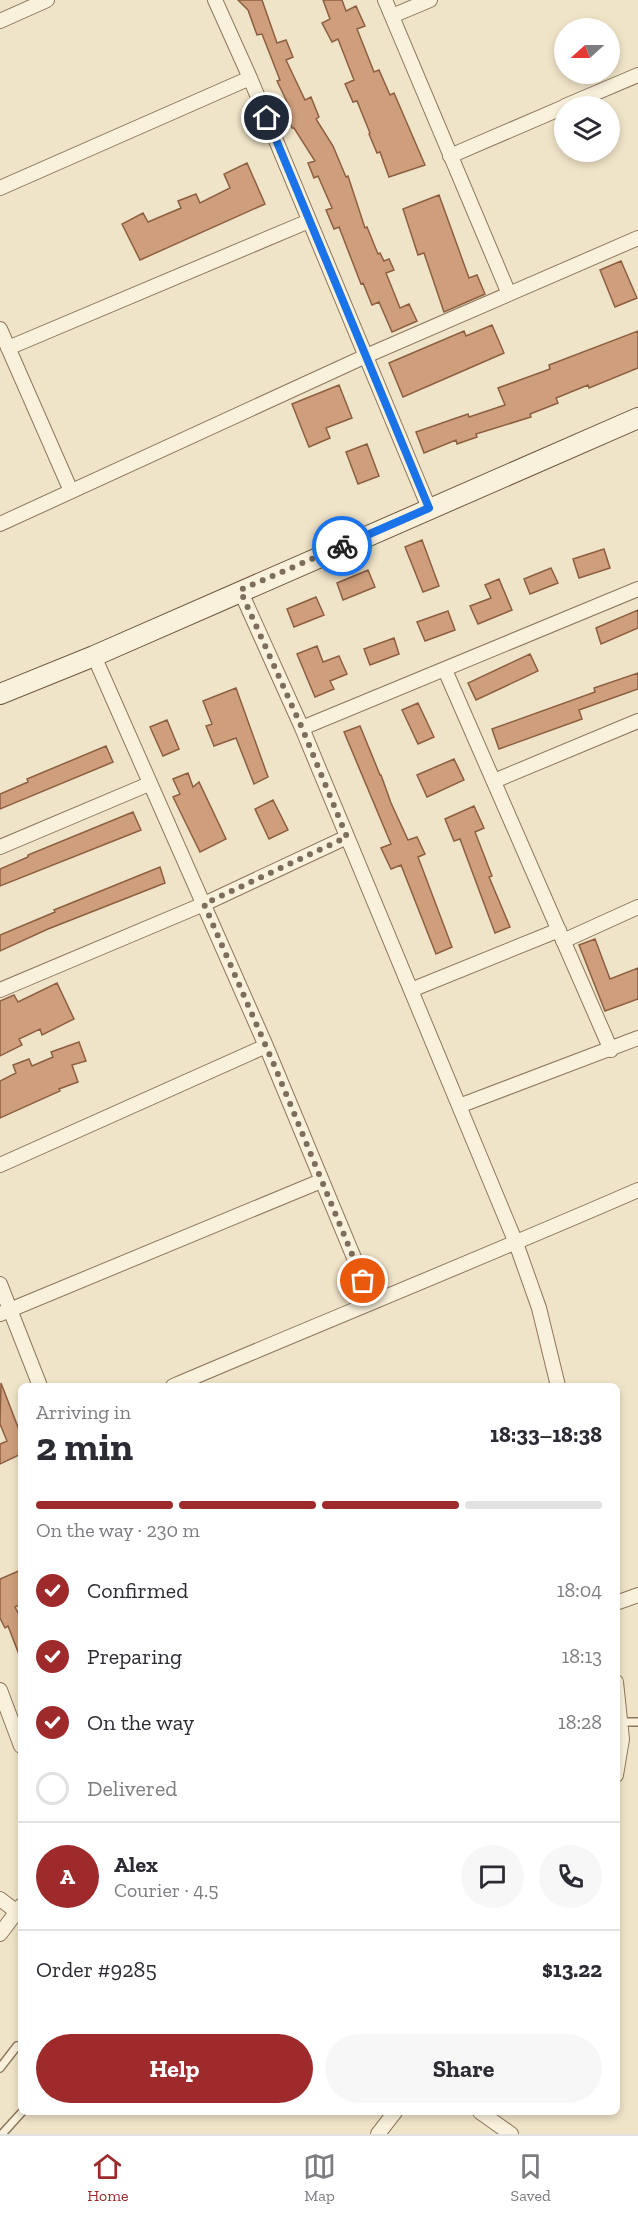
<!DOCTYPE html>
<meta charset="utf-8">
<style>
:root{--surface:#fff;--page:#f7f7f7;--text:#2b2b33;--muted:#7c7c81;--line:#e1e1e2;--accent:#9e2a2b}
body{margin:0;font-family:"Zilla Slab",serif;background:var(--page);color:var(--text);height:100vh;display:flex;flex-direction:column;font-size:22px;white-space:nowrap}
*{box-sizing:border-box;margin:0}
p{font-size:20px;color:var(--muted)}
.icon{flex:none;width:33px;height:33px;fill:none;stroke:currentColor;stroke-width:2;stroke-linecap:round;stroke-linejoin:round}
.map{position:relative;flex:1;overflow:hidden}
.sheet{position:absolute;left:18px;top:1383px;width:602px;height:732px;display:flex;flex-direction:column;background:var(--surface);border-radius:9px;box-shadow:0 3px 9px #0003}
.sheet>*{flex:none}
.needle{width:39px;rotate:249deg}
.tools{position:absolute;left:554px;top:18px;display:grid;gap:12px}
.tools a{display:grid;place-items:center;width:66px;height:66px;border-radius:50%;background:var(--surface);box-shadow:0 3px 9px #0003;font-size:30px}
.pin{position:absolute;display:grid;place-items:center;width:51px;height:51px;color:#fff;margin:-26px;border:3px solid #fff;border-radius:50%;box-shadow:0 2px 6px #0007}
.courier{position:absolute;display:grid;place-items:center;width:60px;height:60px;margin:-30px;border:4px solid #1a73e8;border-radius:50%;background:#fff;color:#222;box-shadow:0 2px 8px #0007}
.head em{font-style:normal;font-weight:800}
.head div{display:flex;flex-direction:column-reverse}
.head{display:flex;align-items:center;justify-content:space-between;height:102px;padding:0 18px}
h1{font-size:39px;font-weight:800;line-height:45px}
.bar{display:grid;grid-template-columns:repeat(4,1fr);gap:9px 6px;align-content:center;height:72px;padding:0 18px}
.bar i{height:8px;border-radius:4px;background:var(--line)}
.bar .selected{background:var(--accent)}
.bar p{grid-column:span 4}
.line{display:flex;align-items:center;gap:15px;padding:0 18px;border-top:2px solid var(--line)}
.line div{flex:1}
.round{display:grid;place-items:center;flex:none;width:63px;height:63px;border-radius:32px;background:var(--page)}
ol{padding:0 18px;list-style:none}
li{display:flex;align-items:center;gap:18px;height:66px}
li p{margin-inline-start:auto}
li .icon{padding:6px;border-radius:50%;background:var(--accent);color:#fff;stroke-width:4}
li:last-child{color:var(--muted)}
li i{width:33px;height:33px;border:3px solid var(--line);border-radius:50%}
.cta{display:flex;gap:12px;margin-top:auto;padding:12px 18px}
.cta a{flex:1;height:69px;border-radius:36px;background:var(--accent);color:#fff;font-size:24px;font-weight:800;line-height:69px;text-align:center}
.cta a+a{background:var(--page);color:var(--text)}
.tab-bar{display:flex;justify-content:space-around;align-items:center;height:84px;border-top:2px solid var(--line);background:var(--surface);font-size:16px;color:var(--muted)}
.tab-bar a{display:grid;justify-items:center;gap:3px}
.tab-bar .selected{color:var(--accent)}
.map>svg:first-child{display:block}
.building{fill:#cf9f7d;stroke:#8d5f41;stroke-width:1.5}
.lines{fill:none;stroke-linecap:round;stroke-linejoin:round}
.lane-casing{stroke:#8d765c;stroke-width:10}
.street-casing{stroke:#8d765c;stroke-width:16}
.secondary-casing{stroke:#6f573f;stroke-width:22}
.lane{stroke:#faf1dc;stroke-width:7}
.street{stroke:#faf1dc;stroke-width:14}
.secondary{stroke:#faf1dc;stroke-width:20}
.done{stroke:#7c6e5b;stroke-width:6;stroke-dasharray:0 10.8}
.route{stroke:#1a73e8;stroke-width:8}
</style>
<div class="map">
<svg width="638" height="2134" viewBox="0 0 638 2134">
<rect width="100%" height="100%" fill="#f0e4c8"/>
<path class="building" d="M238,0H262L277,43L286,40L293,57L286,60L305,100L311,97L319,117L316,119L333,146L346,177L348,176L365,228L367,227L378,254L380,253L384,261L389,259L394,270L386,273L400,308L409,304L417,321L392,332L379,302L372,305L363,283L361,284L339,227L334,229L326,210L332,208L318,176L314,178L308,163L315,161L294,128H292L284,108L289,106L277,81L280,80L262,34L257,35L248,10Z
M323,0H342L346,11L356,6L365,26L357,29L374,72L379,70L390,95L394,93L425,165L389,177L380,152L377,153L369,134L370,133L357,101L353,102L345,84L354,80L338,39L332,42L322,23L330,19Z
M247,163L265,204L140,260L122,224L143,213L148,222L181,208L178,201L196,194L200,203L230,188L224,174Z
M439,195L469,278L477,275L485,294L444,312L424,253L418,255L403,209Z
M621,261L637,298L615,307L600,270Z
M492,325L504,353L403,397L389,363L464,331L466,336Z
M638,331V368L589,388L588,385L556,398L558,403L530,414L531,417L476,434L477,437L457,444L456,440L424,453L416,432L468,414L469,417L505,405L498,388L550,369L549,365Z
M339,385L352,418L326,428L330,438L309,447L292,404Z
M367,444L379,476L358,484L346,452Z
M422,540L439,586L423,592L405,547Z
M604,549L610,568L579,578L573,559Z
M551,568L558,583L530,594L524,579Z
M368,570L375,587L343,600L337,583Z
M499,579L512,610L478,624L470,606L491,598L485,585Z
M316,597L324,615L294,627L287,609Z
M638,610V628L601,644L596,628Z
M448,611L455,630L425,641L417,622Z
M394,638L399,654L370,665L364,649Z
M317,646L323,662L339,656L347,674L330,681L334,689L315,697L297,654Z
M530,654L538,671L476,700L468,683Z
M638,673V689L579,710L582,719L499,749L492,729L595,692L594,688Z
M236,688L268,777L254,784L236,738L214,746L206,726L212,724L203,701Z
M418,703L434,737L418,744L402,710Z
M167,720L179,749L163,756L150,727Z
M360,726L380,775H381L391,803L408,840L417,837L425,854L418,857L452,947L436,954L401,865L391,869L381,848L391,844L344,732Z
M106,746L113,762L0,809V794L28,782L27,779Z
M454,759L464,780L427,797L417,775Z
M188,773L193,787L199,782L226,839L200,852L173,797L180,794L173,779Z
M273,800L288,830L269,839L255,809Z
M474,806L484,828L475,832L492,876L489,877L510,927L495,933L460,839L454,841L445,819Z
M133,812L141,830L0,886V869L28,857V855Z
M160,867L165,883L48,929L0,951V935L55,912L54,910Z
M595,939L610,979L638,968V999L605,1011L579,945Z
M57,983L74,1019L42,1035L40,1029L19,1039L22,1045L0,1056V1001L14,995L18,1002Z
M79,1042L86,1061L72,1065L78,1082L59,1089L60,1091L0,1118V1081L16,1073L13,1065L29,1059L32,1066L53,1057L51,1052Z
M1,1383L21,1435V1454L0,1464V1444L7,1441L0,1424Z
M21,1570V1604L15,1607L21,1618L20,1657L8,1626L5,1628L0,1618V1579Z"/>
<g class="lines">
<g class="lane-casing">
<path id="lane" d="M622,1722H638
M0,2068L17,2046L21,2049
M2,2134L22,2112"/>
</g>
<g class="street-casing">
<path id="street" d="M215,0L250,78L429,508
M385,0L509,294
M392,16L430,0
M0,21L47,0
M565,106L638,75
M450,156L564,107
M0,188L250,78
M0,329L71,491
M8,348L309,221
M0,524L366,356L638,238
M240,590L302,728L516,1243L539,1308L558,1386
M94,656L266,1046L372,1301
M445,670L611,1050
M302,728L638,589
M494,781L638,721
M0,847L149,784
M563,941L638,907
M0,990L204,904L347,837
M411,990L559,930
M459,1106L638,1038
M0,1165L266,1046
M0,1284L40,1386
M0,1314L321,1181
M173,1386C328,1320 484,1257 638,1190
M616,1603L638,1595
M616,1682L622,1739L616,1775
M0,1690L21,1746
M0,1899L17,1912
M0,1934L21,1906
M480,2112L511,2134
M378,2134L395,2112"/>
</g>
<g class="secondary-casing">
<path id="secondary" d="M0,694L94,656L638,418"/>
</g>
<use href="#lane" class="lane"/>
<use href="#street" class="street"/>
<use href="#secondary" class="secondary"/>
</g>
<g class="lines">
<path class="done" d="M342,546L240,590L302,728L347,837L204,904L275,1067L363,1281"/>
<path class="route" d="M267,118L429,508L342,546"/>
</g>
</svg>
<div class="tools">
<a><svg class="needle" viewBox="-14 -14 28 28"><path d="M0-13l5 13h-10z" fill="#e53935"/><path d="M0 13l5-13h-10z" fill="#7c7c81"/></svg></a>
<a><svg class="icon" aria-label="layers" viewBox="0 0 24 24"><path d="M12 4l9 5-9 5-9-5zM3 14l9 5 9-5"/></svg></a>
</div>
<div class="pin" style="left:363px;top:1281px;background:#ea580c"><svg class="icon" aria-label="bag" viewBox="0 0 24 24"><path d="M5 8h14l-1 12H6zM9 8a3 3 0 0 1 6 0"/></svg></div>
<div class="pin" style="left:267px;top:118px;background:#1f2937"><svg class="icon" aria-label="home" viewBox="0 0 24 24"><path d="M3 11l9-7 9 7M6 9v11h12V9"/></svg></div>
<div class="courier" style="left:342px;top:546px"><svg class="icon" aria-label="bike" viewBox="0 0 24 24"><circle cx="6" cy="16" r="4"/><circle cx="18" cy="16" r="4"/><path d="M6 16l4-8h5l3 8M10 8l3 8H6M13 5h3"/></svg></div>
<section class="sheet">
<div class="head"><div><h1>2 min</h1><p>Arriving in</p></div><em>18:33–18:38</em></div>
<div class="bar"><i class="selected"></i><i class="selected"></i><i class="selected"></i><i></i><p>On the way · 230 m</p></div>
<ol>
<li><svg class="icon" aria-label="check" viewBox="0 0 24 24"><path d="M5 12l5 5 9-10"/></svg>Confirmed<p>18:04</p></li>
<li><svg class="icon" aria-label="check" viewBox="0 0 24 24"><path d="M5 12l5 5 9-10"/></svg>Preparing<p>18:13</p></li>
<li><svg class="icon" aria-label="check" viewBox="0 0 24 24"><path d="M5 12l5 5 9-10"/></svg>On the way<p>18:28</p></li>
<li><i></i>Delivered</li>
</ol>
<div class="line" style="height:108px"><b class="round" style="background:var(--accent);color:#fff">A</b><div><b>Alex</b><p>Courier · 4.5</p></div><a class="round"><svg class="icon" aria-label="chat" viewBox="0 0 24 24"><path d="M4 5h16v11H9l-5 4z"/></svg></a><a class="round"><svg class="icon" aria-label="phone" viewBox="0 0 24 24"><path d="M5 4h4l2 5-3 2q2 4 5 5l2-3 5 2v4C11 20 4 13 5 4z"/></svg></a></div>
<div class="line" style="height:78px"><div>Order #9285</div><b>$13.22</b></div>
<div class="cta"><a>Help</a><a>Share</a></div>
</section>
</div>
<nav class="tab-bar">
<a class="selected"><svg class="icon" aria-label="home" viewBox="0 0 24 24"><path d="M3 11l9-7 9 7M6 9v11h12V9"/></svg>Home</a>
<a><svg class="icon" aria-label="map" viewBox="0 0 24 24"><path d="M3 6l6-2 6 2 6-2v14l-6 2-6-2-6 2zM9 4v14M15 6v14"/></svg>Map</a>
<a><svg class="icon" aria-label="saved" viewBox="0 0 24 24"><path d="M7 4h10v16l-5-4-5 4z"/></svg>Saved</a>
</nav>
